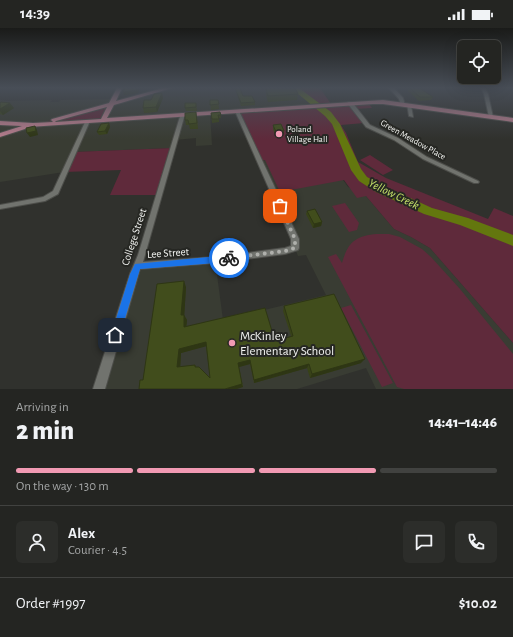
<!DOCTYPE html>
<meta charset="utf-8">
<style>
:root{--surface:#242522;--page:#2c2d2a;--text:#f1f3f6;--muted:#a3a5a5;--line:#414240;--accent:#f19ab3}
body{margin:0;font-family:"Alegreya Sans",sans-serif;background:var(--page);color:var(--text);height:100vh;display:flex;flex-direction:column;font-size:15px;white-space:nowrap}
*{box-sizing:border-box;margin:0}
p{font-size:13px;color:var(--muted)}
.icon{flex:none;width:22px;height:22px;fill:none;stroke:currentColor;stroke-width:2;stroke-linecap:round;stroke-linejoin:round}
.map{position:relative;height:361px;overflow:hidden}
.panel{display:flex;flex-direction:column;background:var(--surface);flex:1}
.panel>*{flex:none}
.controls{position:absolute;left:457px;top:12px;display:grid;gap:8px}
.controls a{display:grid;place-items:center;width:44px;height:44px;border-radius:6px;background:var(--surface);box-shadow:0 4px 16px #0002,0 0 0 1px var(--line);font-size:20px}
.pin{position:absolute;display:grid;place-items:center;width:34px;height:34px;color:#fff;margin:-17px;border-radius:8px;box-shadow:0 2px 6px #0006}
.courier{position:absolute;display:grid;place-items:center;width:40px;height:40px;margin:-20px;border:3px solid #1a73e8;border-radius:50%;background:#fff;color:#222;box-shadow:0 1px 5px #0007}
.head em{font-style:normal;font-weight:800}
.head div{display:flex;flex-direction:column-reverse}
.head{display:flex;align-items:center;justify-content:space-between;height:68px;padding:0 16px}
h1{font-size:26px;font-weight:800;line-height:30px}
.bar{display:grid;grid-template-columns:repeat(4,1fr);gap:6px 4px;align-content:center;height:48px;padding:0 16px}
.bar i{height:5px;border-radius:3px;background:var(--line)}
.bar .selected{background:var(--accent)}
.bar p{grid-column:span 4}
.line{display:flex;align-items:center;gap:10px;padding:0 16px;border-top:1px solid var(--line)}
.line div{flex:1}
.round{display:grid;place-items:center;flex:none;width:42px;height:42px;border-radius:6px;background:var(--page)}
.status{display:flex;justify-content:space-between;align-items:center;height:28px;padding:0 20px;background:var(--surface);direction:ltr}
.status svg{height:11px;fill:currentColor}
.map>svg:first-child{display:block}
.built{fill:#393c33}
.green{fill:#5f2a3b}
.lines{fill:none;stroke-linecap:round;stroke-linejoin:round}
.river{fill:#63770e;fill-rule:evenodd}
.minor-casing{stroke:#4d4e4a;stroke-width:2}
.major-casing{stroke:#4d4e4a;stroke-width:2}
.minor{fill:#71736e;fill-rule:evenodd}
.major{fill:#b77d8d;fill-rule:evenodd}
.wall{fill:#384218;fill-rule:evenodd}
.shaded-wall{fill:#2e3614}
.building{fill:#414d1c;stroke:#2e3614;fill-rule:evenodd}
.route{fill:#1a73e8}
.done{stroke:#afb0ac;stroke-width:4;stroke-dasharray:0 7.2}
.poi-dot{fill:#f19ab3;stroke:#262723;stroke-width:1.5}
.labels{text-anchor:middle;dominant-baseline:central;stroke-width:4;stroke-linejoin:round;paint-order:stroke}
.far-poi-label{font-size:9px;fill:#f3f4f1;stroke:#262723;text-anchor:start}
.far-street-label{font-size:9px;fill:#f3f4f1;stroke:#262723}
.street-label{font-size:11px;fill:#f3f4f1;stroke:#262723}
.water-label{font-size:12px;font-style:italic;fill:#c8e66b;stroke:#262723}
.near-poi-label{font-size:13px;fill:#f3f4f1;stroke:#262723;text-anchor:start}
</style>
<div class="status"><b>14:39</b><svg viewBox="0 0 49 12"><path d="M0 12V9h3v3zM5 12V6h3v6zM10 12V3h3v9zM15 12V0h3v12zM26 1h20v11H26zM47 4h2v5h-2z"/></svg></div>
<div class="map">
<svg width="513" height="361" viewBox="0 0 513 361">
<rect width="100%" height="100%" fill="#30312d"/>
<path class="built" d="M170,60H294L316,77L210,85L212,117L196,118V110L175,112L173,120L73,124L64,144L0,154V72L8,73L52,72L50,74H59L61,72L114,71L112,75Z
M322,123L348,159L366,168L394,201L411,209L430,220L513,315V361H376L366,340L297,361H99L138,238L215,232L223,292L326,267L306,227L298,228L260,133Z"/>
<path class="green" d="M294,60H320L331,76H369L372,80L354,81L364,95L341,97L346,105L358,134L386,150L488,191L494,180L513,188V315L430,220L411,209L394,201L366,168L357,170L344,152L280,164L265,132L260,133L237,83L316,77Z
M112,76L103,92L33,97L102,79Z
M173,120L159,167H110L121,142L64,144L73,124Z
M370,127L393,142L383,147L360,132Z
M345,175L359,195L357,202L349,204L332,178Z
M377,206H389L400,209L422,221L431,229L460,261L513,326V361H404L397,359L328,229L336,226L342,235C348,214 355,208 377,206Z
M351,277L393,355L382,359L341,280Z"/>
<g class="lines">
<path class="river" d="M291,60H299L331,84L340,96L361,141L367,149L384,158L432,180L468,190L513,207V218L460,197L424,186L376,164L359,153L351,142L332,96L325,88Z"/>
<g class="minor-casing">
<path id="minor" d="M389,60H394L403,70L405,77V78H401L399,71Z
M481,60H485L488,66L493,89V90L489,89L484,66Z
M348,74H352L370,97L398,110L427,129L478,153L479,154L478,155H474L423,131L394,112L366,99L348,76Z
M407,76L411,77L413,89L409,88Z
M235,82L239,83L299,211V220L298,222L285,226L215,235L140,241L105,361H93L130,246L138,227L181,85L185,86L143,234L215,229L285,220L291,218V211L235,83Z
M86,92L90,93L58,166L45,173L0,181V177L43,169L53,163Z"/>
</g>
<g class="major-casing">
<path id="major" d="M117,60H122L116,73L163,60H172L114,77L107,90L383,72L513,90V94L383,76H373L29,99L28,100L0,109V105L22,98L0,97V93L33,95L53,94L51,92L52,91L109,75ZM107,79L101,91L55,94L56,93Z"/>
</g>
<use href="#minor" class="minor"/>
<use href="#major" class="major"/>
</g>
<path class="wall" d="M235,60H240L243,68L255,74V77L241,78Z
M409,60H419L433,69L431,72L419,73L408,63Z
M266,61L298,66L297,72L268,74L266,67Z
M162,65L163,70L157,84L144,85L143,80L151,72Z
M210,72H218L219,81L211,82Z
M0,75L14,80L3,87L0,86Z
M196,75L197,83H186L185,80Z
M220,84L221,90H219V94L212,95L211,85Z
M197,89L198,101H190L189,97H186L185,92Z
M109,95L110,99L107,106L99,107L97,104Z
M273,97L284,103V106H283V109L276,110L273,101Z
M307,183L322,194L321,198L313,200L306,186Z
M186,259L184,287L187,292L186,298L275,313L291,308L283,283L284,278L361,335L310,350L307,340L254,355L250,336L239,339L243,359L143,352ZM206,318L210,350L196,339L195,337L180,339L181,325Z"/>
<path class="shaded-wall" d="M137,60H140L138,65L124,67L123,64Z
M162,65L163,70L157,84L156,79Z
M10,75L14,80L3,87L0,83V81Z
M109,95L110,99L107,106L105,103Z
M35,98L37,102L38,107L30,109L27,105Z
M322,194L321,198L313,200L314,196Z
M184,253L186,259L184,292L181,287Z
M184,287L187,292L186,303L184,299Z
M206,314L207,318L181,325L180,343L177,339L179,321Z
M365,331L361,335L310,350L312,346Z
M250,332V336L239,339L238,335Z
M309,336L307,340L254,355V352Z
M242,356L243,359L237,361H225Z"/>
<path class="building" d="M125,60H137L136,62L123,64Z
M235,60H240L243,68H252L255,74L241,75Z
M269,60H295L298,66L268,68L266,61Z
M410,60H419L433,69H420Z
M162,65L156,79L143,80L144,72H151L154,66Z
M210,72H218L219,76L210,77Z
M1,74L10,75L0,81V75Z
M185,75H196V79L185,80Z
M196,84L197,95L189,96L188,92H185V85Z
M220,84L221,87H218L219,91H212L211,85Z
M109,95L105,103L97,104L101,96Z
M281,96L284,103H282L283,105L277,106L273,97Z
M35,98L36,103L27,105L26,100Z
M315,181L322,194L314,196L307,183Z
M184,253L181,287H184V299L265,280L275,313L293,308L284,278L334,266L365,331L312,346L309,336L254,352L250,332L238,335L242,356L225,361H139L140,352H143L157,256ZM206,314L210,350L199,339H195V337L177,339L179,321Z"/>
<linearGradient id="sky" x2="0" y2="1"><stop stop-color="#1a1b19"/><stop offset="0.54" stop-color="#484e57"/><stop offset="1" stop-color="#484e57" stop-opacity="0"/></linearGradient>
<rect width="513" height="111" fill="url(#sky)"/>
<path class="route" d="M229,227L233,230L229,234L140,241L120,307L119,310L115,312L112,310L111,307L130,246L135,236Z"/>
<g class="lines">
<path class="done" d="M229,230L285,223L295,220V211L280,178"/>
</g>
<g class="poi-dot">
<circle cx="279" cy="106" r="4"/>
<circle cx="232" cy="315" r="4"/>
</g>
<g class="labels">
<g class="far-poi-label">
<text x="287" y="101">Poland<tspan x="287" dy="10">Village Hall</tspan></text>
</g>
<g class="far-street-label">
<text transform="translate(413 112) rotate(29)">Green Meadow Place</text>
</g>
<g class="street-label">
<text transform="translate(134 209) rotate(-72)">College Street</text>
<text transform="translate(168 225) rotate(-4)">Lee Street</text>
</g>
<g class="water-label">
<text transform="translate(394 166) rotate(26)">Yellow Creek</text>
</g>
<g class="near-poi-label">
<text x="240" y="308">McKinley<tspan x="240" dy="15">Elementary School</tspan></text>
</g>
</g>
</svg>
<div class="controls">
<a><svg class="icon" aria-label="locate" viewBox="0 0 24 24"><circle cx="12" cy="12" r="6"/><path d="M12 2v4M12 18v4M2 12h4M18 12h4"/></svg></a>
</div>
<div class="pin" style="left:280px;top:178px;background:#ea580c"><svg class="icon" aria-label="bag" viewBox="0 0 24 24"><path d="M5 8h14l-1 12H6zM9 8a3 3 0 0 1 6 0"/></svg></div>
<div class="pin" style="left:115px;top:307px;background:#1f2937"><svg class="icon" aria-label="home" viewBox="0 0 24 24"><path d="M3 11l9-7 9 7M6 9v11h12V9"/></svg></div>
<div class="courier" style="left:229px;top:230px"><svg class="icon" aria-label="bike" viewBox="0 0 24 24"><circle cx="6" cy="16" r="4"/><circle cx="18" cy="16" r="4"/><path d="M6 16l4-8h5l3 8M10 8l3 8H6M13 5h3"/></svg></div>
</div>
<section class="panel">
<div class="head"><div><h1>2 min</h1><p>Arriving in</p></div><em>14:41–14:46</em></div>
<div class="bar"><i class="selected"></i><i class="selected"></i><i class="selected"></i><i></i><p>On the way · 130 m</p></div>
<div class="line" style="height:72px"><a class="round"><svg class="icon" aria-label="person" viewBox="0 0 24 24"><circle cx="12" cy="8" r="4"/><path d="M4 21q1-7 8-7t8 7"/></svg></a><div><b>Alex</b><p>Courier · 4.5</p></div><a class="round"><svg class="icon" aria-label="chat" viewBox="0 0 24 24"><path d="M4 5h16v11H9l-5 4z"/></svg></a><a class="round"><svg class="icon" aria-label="phone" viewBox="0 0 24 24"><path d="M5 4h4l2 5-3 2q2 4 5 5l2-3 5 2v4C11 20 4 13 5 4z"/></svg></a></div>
<div class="line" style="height:52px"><div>Order #1997</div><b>$10.02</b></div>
</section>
